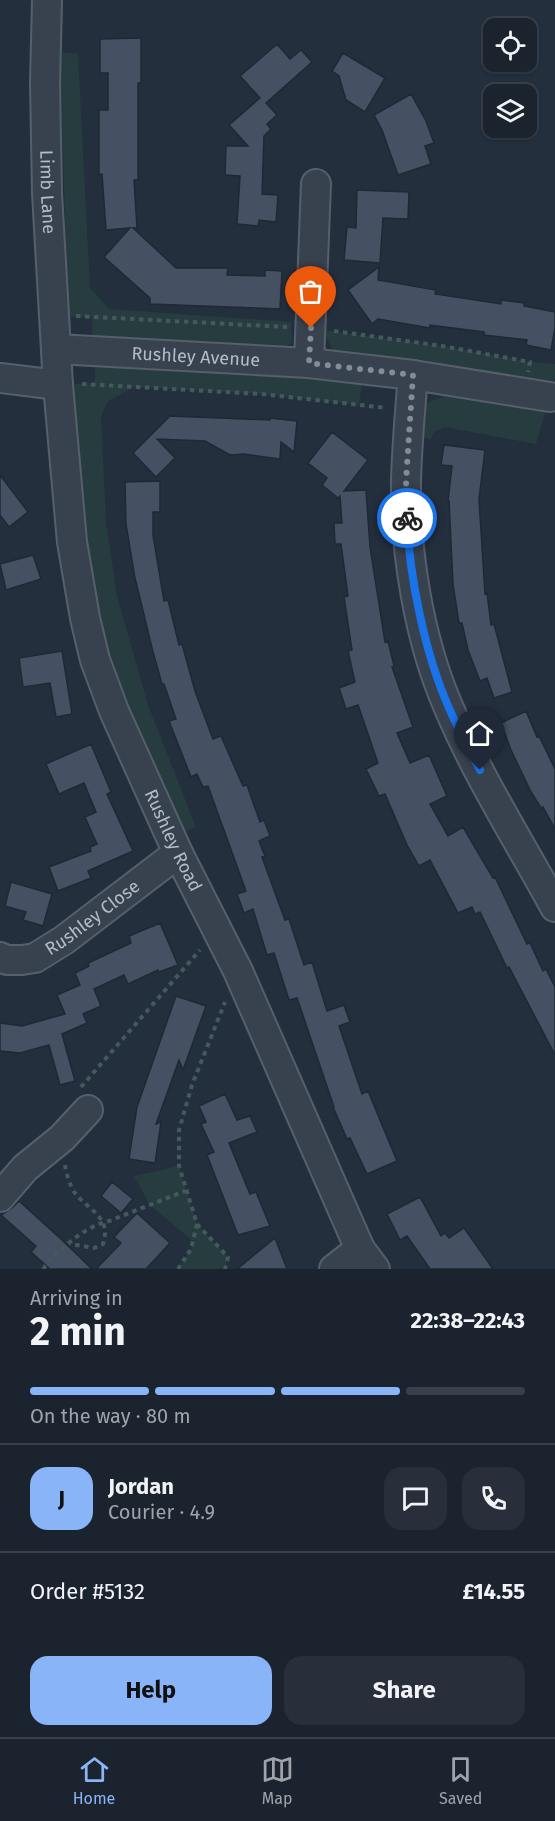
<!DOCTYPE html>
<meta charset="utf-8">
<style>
:root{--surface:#1b232e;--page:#282f3a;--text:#f1f3f6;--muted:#a0a4aa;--line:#39404a;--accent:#8ab4f8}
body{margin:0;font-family:"Fira Sans",sans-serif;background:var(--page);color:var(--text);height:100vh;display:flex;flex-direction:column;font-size:22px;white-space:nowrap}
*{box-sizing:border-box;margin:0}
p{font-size:20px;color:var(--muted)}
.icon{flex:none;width:33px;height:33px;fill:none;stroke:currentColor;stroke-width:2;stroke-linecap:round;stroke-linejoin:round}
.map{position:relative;height:1269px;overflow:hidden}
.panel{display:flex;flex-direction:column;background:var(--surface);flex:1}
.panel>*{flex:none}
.buttons{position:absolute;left:483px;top:18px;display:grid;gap:12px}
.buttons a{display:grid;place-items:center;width:54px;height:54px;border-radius:12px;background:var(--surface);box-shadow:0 2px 4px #0004,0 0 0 2px var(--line);font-size:30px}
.pin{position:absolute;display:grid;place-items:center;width:51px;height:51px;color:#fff;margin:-62px -26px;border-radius:50% 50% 50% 0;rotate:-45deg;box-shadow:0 0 6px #0007}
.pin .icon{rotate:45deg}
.courier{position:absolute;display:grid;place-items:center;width:60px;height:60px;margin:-30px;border:4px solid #1a73e8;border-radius:50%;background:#fff;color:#222;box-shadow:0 2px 8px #0007}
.overview em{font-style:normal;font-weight:700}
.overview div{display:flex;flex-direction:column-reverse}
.overview{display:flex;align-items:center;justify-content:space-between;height:102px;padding:0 30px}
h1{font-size:39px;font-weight:700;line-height:45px}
.bar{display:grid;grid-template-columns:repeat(4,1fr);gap:9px 6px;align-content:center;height:72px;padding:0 30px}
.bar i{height:8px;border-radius:4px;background:var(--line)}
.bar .selected{background:var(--accent)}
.bar p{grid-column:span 4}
.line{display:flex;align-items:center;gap:15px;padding:0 30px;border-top:2px solid var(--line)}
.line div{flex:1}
.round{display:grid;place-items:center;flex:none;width:63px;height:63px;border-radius:18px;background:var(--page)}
.action{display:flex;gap:12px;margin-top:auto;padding:12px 30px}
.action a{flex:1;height:69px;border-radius:18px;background:var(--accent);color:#111;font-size:24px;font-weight:700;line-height:69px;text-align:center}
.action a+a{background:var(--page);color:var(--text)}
.tab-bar{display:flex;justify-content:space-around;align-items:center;height:84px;border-top:2px solid var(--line);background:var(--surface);font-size:16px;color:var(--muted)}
.tab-bar a{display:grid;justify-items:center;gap:3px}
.tab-bar .selected{color:var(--accent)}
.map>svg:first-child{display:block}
.green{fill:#263c3f}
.building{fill:#455162;stroke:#1f2835;stroke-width:1.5}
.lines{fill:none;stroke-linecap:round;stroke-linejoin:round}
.minor-casing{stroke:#565f6c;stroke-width:32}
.path{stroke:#44595c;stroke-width:4;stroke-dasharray:4.5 4.5;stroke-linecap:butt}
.minor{stroke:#38414e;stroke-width:28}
.done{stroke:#828b98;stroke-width:6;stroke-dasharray:0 10.8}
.route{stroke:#1a73e8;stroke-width:8}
.labels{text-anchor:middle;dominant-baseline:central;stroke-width:4.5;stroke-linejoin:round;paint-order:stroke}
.street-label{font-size:18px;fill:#b4bcc9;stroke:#1d2633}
</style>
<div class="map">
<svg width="555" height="1269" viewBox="0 0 555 1269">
<rect width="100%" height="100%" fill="#242f3e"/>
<path class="green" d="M60,52L78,54L90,288L109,309L291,322L292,342L281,350L92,337V318L68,316Z
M323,330L442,346L530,362L555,364V377L551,390L335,354Z
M95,363L277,371L362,382L359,405L261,394L134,387L108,401L101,416L106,522L117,596L148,705L196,827L185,831L114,674L96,603L81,506L74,384L95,383Z
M447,395L548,403L536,444L445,427L433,433L431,439L419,437L422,412L427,403Z
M179,1166L197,1224L228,1257L225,1269H178L191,1249L193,1241L150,1205L134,1176Z"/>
<path class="building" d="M141,38V83H138V180H134L137,228H133L176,268H228L227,275L265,276V270L282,271L280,309L150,304V298L104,257L130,228L106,230L102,174L99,175V110H108V73H100V39Z
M277,44L290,59L301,50L312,62L266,103L277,115L267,124L271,129L264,136L262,194L278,195L276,222L259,220L258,226L237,224L240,176L225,175L226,146H248L229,125L260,98L240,76Z
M343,53L385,78L365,112L346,100L339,76L332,71Z
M411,94L426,121L434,143L425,146L431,164L398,175L382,130L374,115Z
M357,190L409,192L408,219L383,218L380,263L344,260L347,227L356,228Z
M379,267L378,280L436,290L435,294L501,304V300L524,303V306L555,312V328L551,350L526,345L527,340L484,335V332L430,325V328L378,319L372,324L348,290Z
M170,416L270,420V418L297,421L294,452L281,442L280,459L244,454L230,455L205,441L157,439L175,458L156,477L133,453Z
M332,432L368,460L344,491L366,490L370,547L385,642L388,641L394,666L392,667L413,727L397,733L410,763L429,755L447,796L430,804L448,836L463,827L493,878L495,877L527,944L530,943L543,971L546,969L555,987V1055L509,967L507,968L480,912L475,914L472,907L458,913L430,860L419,866L407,845L385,794L379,796L366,769L378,763L358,705L346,709L339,688L355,682L348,651L352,650L344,597L348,596L341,544H335L334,523H342L340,496L338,498L322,485L327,478L308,463Z
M444,445L485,450L479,499L485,594L487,593L491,625L494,624L512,692L494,698L487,678L480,681L468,650L462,623H459L453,584L449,501H448L452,466L441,465Z
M0,475L28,512L9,527L0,515Z
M160,481V512H153V535L164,601L168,600L179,645L182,644L195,691L213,739L221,736L243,786L247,785L260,822L264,820L270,836L259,841L265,856L262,857L285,920L289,919L304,965L312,962L327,1011L344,1005L350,1022L339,1026L362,1094L368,1091L397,1161L367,1174L350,1138L347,1139L333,1107H334L297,998L289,1000L274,953L267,955L253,909L244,913L237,894L246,891L208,786L203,787L197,774L191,777L169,721L176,719L164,684H162L153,652L135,578L126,524L125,482Z
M33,555L41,579L6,590L0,564Z
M62,651L72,714L56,717L50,683L23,687L19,658Z
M526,711L537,737L539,736L555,769V829L543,807L541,808L531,792L511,750L501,723Z
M91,744L111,792L107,794L133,851L88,871L91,878L58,891L49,867L91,851L90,847L97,844L85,817L96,812L84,783L59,794L46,764Z
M11,882L52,894L43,926L23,920L26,912L5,906Z
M160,923L178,965L159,972L158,970L128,984L124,975L94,989L101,1006L83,1014L87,1023L62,1034L75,1081L60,1085L49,1045L20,1053L0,1051V1023L22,1026L65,1014L57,995L80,985L75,973L89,966L88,963L131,943L129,936Z
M176,996L206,1006L183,1070L179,1060L156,1124L161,1122L155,1163L129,1159L137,1107Z
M225,1094L237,1120L250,1116L257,1132L229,1143L250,1194L256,1192L270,1226L238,1235L207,1155L214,1152L201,1124L206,1122L199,1106Z
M112,1182L133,1199L121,1213L101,1196Z
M420,1197L441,1236L445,1233L449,1238L464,1228L493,1269H430L407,1236L400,1240L387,1214Z
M19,1201L62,1240L92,1269H50L31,1252L36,1246L1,1215L12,1208Z
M137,1213L170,1243L146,1269H96L121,1243L114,1237Z
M275,1238L287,1269H237Z"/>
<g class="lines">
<g class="minor-casing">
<g id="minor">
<path id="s1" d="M47,0L45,83L47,193L58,385L72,542L85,618L95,660L114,711L178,853L238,971L360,1249L375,1269"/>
<path id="s2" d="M56,349L309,363L413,375L550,397"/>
<path d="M309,363L316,184"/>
<path d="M413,375C410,410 407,445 406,480C405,553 419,639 448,706C477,775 519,841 555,907"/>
<path d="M0,378L58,385"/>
<path id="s3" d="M0,957L7,960H22L35,958L64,940L178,853"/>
<path d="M0,1197L25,1168L62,1138L88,1110"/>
<path d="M334,1269L360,1249"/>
</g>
</g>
<path class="path" d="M76,316L287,327
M334,331L442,346L530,362L528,372
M82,384L261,394L386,408
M81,1087L200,950
M65,1165C66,1173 70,1186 75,1193C88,1210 112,1217 103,1244L94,1248L70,1244
M197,1224L228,1257L225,1269
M43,1269C58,1250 85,1226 109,1221L185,1191
M178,1269L191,1249L197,1224L179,1166V1130L192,1085L225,1002"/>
<use href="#minor" class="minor"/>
</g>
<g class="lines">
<path class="done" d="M311,328L309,363L413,375L406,481L407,518"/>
<path class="route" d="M407,518C409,576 425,654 449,708C458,729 469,749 480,770"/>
</g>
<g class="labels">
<g class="street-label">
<text stroke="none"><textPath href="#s1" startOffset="192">Limb Lane</textPath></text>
<text stroke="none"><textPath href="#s2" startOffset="140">Rushley Avenue</textPath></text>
<text stroke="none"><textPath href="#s1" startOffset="860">Rushley Road</textPath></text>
<text stroke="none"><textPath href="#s3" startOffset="106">Rushley Close</textPath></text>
</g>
</g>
</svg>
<div class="buttons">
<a><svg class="icon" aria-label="locate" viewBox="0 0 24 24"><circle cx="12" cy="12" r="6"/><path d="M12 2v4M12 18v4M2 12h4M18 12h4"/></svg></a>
<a><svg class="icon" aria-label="layers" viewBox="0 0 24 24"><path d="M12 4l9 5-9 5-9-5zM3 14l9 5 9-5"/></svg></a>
</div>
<div class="pin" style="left:311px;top:328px;background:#ea580c"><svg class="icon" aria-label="bag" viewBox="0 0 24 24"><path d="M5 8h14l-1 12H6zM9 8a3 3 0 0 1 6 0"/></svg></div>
<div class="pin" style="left:480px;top:770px;background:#1f2937"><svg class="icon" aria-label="home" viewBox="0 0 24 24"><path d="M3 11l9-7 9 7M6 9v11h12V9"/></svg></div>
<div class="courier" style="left:407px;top:518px"><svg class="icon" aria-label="bike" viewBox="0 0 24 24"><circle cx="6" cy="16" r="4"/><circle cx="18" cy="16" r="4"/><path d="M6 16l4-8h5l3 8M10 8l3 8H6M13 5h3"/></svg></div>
</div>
<section class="panel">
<div class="overview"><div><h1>2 min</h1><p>Arriving in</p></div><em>22:38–22:43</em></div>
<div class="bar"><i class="selected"></i><i class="selected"></i><i class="selected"></i><i></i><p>On the way · 80 m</p></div>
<div class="line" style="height:108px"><b class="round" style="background:var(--accent);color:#111">J</b><div><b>Jordan</b><p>Courier · 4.9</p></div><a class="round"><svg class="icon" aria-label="chat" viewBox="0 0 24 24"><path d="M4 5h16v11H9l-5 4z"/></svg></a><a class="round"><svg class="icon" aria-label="phone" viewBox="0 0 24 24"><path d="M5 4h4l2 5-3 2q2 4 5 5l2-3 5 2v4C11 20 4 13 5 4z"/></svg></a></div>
<div class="line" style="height:78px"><div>Order #5132</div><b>£14.55</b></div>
<div class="action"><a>Help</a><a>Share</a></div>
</section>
<nav class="tab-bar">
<a class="selected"><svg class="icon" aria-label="home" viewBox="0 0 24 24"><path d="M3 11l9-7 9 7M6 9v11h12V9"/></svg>Home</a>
<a><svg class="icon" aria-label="map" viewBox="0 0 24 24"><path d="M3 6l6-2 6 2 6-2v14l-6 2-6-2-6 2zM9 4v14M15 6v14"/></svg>Map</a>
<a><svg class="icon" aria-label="saved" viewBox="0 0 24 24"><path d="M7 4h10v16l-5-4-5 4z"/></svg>Saved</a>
</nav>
